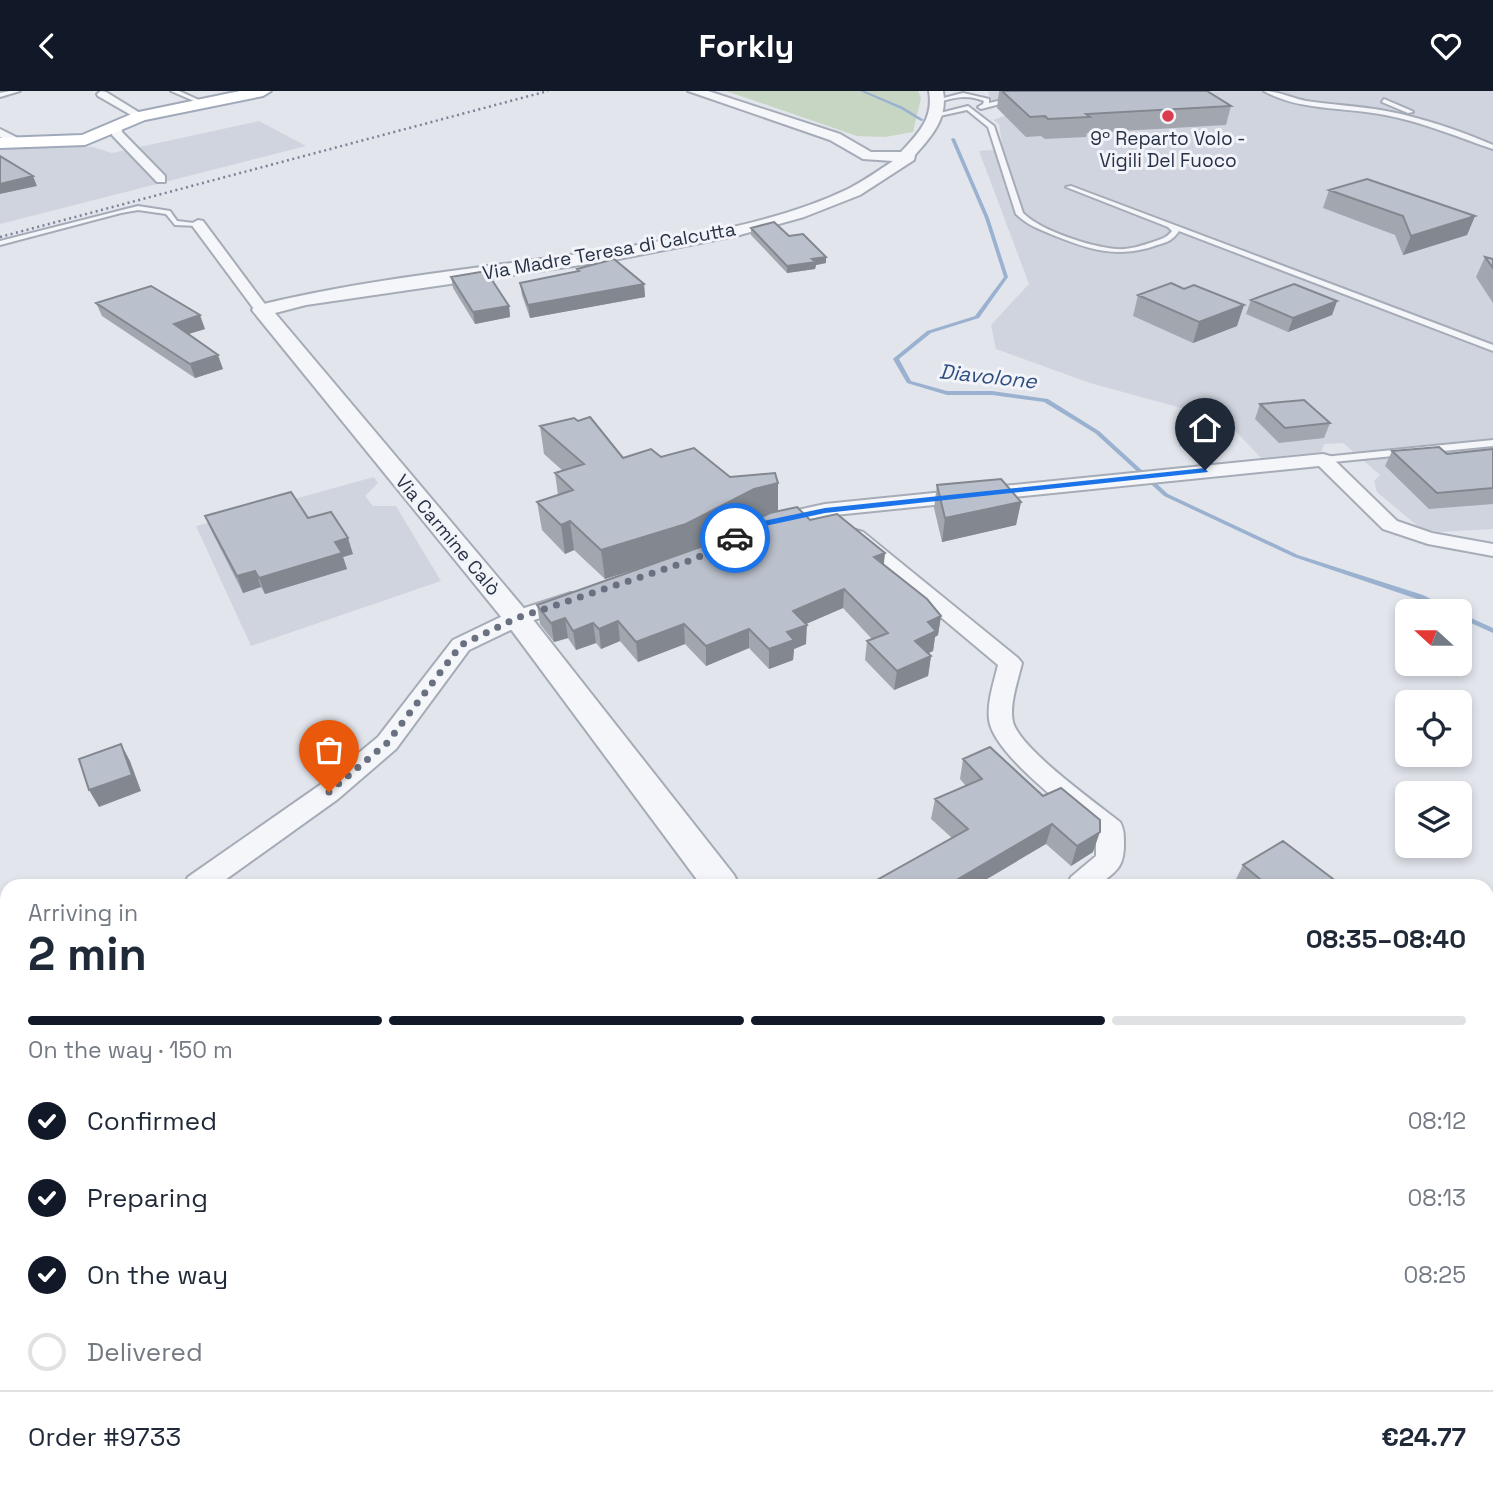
<!DOCTYPE html>
<meta charset="utf-8">
<style>
:root{--surface:#fff;--page:#f2f2f3;--text:#1f2937;--muted:#747a83;--line:#e0e1e3;--accent:#111827}
body{margin:0;font-family:"Space Grotesk",sans-serif;background:var(--page);color:var(--text);height:100vh;display:flex;flex-direction:column;font-size:26px;white-space:nowrap}
*{box-sizing:border-box;margin:0}
p{font-size:23px;color:var(--muted)}
.icon{flex:none;width:38px;height:38px;fill:none;stroke:currentColor;stroke-width:2;stroke-linecap:round;stroke-linejoin:round}
.map{position:relative;flex:1;overflow:hidden}
.drawer{position:absolute;left:0px;top:788px;width:1494px;height:618px;display:flex;flex-direction:column;background:var(--surface);border-radius:21px 21px 0 0;box-shadow:0 4px 10px #0003}
.drawer>*{flex:none}
.needle{width:46px;rotate:291deg}
.buttons{position:absolute;left:1395px;top:508px;display:grid;gap:14px}
.buttons a{display:grid;place-items:center;width:77px;height:77px;border-radius:10px;background:var(--surface);box-shadow:0 4px 10px #0003;font-size:35px}
.pin{position:absolute;display:grid;place-items:center;width:60px;height:60px;color:#fff;margin:-72px -30px;border-radius:50% 50% 50% 0;rotate:-45deg;box-shadow:0 0 7px #0007}
.pin .icon{rotate:45deg}
.courier{position:absolute;display:grid;place-items:center;width:70px;height:70px;margin:-35px;border:5px solid #1a73e8;border-radius:50%;background:#fff;color:#222;box-shadow:0 2px 9px #0007}
.summary em{font-style:normal;font-weight:600}
.summary div{display:flex;flex-direction:column-reverse}
.summary{display:flex;align-items:center;justify-content:space-between;height:119px;padding:0 28px}
h1{font-size:46px;font-weight:600;line-height:52px}
.bar{display:grid;grid-template-columns:repeat(4,1fr);gap:10px 7px;align-content:center;height:84px;padding:0 28px}
.bar i{height:9px;border-radius:5px;background:var(--line)}
.bar .active{background:var(--accent)}
.bar p{grid-column:span 4}
.line{display:flex;align-items:center;gap:18px;padding:0 28px;border-top:2px solid var(--line)}
.line div{flex:1}
ol{padding:0 28px;list-style:none}
li{display:flex;align-items:center;gap:21px;height:77px}
li p{margin-inline-start:auto}
li .icon{padding:7px;border-radius:50%;background:var(--accent);color:#fff;stroke-width:4}
li:last-child{color:var(--muted)}
li i{width:38px;height:38px;border:4px solid var(--line);border-radius:50%}
header{display:flex;justify-content:space-between;align-items:center;height:91px;padding:0 28px;background:var(--accent);color:#fff;font-size:32px;font-weight:600}
.map>svg:first-child{display:block}
.built{fill:#d0d4de}
.green{fill:#c7d6c2}
.lines{fill:none;stroke-linecap:round;stroke-linejoin:round}
.stream{fill:#9ab2cf;fill-rule:evenodd}
.service-casing{stroke:#a6acb7;stroke-width:4}
.minor-casing{stroke:#a6acb7;stroke-width:4}
.tertiary-casing{stroke:#a6acb7;stroke-width:4}
.primary-casing{stroke:#a0a9b9;stroke-width:4}
.service{fill:#f5f6f9;fill-rule:evenodd}
.minor{fill:#f5f6f9;fill-rule:evenodd}
.tertiary{fill:#f5f6f9;fill-rule:evenodd}
.primary{fill:#fff;fill-rule:evenodd}
.rail{stroke:#798497;stroke-width:2.5;stroke-dasharray:2 3.5;stroke-linecap:butt}
.wall{fill:#a1a6af;fill-rule:evenodd}
.shaded-wall{fill:#83878f}
.building{fill:#bbc1cc;stroke:#83878f;stroke-width:2}
.route{fill:#1a73e8}
.done{stroke:#697180;stroke-width:7;stroke-dasharray:0 12.6}
.poi-dot{fill:#dc3c4f;stroke:#f2f4f9;stroke-width:2.5}
.labels{text-anchor:middle;dominant-baseline:central;stroke-width:6;stroke-linejoin:round;paint-order:stroke}
.far-poi-label{font-size:19px;fill:#283246;stroke:#f2f4f9}
.far-street-label{font-size:19px;fill:#283246;stroke:#f2f4f9}
.far-water-label{font-size:21px;font-style:italic;fill:#2e4f7e;stroke:#f2f4f9}
</style>
<header><svg class="icon" aria-label="back" viewBox="0 0 24 24"><path d="M15 5l-7 7 7 7"/></svg>Forkly<svg class="icon" aria-label="heart" viewBox="0 0 24 24"><path d="M12 20l-8-8c-3-5 5-10 8-4 3-6 11-1 8 4z"/></svg></header>
<div class="map">
<svg width="1493" height="1405" viewBox="0 0 1493 1405">
<rect width="100%" height="100%" fill="#e2e5ec"/>
<path class="built" d="M979,0H1493V438L1439,441L1420,437L1377,401L1374,390L1380,384L1343,352L1324,353L1321,361L1261,367L1225,329L1090,292L996,258L991,234L1029,193L979,60L1003,58L999,33L993,29L1021,19L990,8L988,0Z
M259,30L306,55L0,133V58L25,54L93,56L112,62Z
M374,386L378,392L365,405L373,415H396L441,490L251,555L196,435Z"/>
<path class="green" d="M726,0H918L921,7L913,41L885,46L857,45Z"/>
<g class="lines">
<path class="stream" d="M860,0H865L903,16L924,29L921,30L901,18Z
M953,47L955,48L989,127L1008,186L979,227L931,242L899,268L911,290L947,300H992L1048,308L1099,340L1168,403L1298,464L1423,504L1454,520H1443L1417,508L1294,466L1164,405L1095,342L1044,311L992,304H947L907,292L893,268L894,267L927,240L975,225L1004,186L985,127L951,48Z
M1460,522L1493,537V542L1460,527Z"/>
<g class="service-casing">
<path id="service" d="M10,0H20L0,6V2Z
M171,0H179L199,9L194,10Z
M1264,0C1278,0 1292,7 1306,10C1332,14 1359,15 1386,20C1423,27 1458,39 1493,54V58C1457,46 1423,31 1385,24C1347,16 1299,20 1264,0Z
M963,2L989,8V12L1016,6L1019,8L981,18L978,16L983,13L984,10C968,3 955,6 939,11L936,9Z
M1384,8L1412,20L1413,21L1408,22L1382,11Z
M968,15L994,35L1023,122C1041,140 1091,156 1116,158C1129,159 1141,155 1153,151C1161,148 1167,147 1172,140L1168,136L1066,96L1071,95L1493,254V260L1179,140C1173,149 1168,151 1157,154C1119,168 1090,159 1053,144C1039,138 1027,134 1016,123L988,36L967,19L935,26L932,24Z
M138,115L170,120L177,130L202,133L198,135L175,134L166,123L138,119L121,122L0,154V150Z
M1493,349V355L1323,372L1318,369L1323,366Z"/>
</g>
<g class="minor-casing">
<path id="minor" d="M101,0L106,1L140,22L131,24L98,5L97,3Z
M113,32H121L122,41L165,85V91H157L112,44Z
M0,38L16,46L18,48L8,50L0,46Z
M198,129L203,130L267,216L270,219L267,222H257L191,133Z
M1323,363L1330,365L1397,430L1432,442L1493,453V465L1428,453L1383,438L1319,375L825,425L769,437L762,435L759,431L762,427L825,413Z
M856,439L863,441L1018,567L1022,572C1018,589 1009,614 1013,631C1020,658 1096,712 1120,731C1124,738 1124,744 1124,753C1124,777 1116,780 1099,794H1067L1071,786L1096,765V742C1070,719 992,662 989,628C987,611 994,591 998,574L849,449L846,445L849,441Z
M571,502L579,504L582,509L579,514L525,532L469,559L396,658L338,708L218,794H184L188,786L320,694L378,646L453,549L509,522Z
M7,897V924L0,926V899Z
M379,1398H428L425,1405H376Z"/>
</g>
<g class="tertiary-casing">
<path id="tertiary" d="M688,0H708L840,43L871,61H901C918,43 934,27 929,0H943C948,27 932,45 915,64L914,69L860,104L804,126L736,145L608,170L306,214L275,222L527,521L734,784L739,794H701L507,533L252,219L255,215C380,184 511,175 638,154C709,142 783,129 848,98C864,90 879,79 893,70L863,68L830,49Z
M1161,1398H1216L1219,1405H1163Z"/>
</g>
<g class="primary-casing">
<path id="primary" d="M240,0H271L263,5L145,29L85,54L0,57V47L82,44L134,22Z"/>
</g>
<use href="#service" class="service"/>
<use href="#minor" class="minor"/>
<use href="#tertiary" class="tertiary"/>
<use href="#primary" class="primary"/>
<path class="rail" d="M0,146L548,0"/>
</g>
<path class="wall" d="M999,0H1207L1231,15L1226,34L1087,42L1086,46L1045,48L1041,45L1026,46L997,17Z
M1329,99L1475,125L1467,144L1403,164L1395,144L1323,117Z
M751,137L789,145L826,172L816,174L815,178L787,182L751,144Z
M1485,166L1493,168V212L1476,186Z
M577,178L644,193L645,206L530,227L522,204L520,192L577,181Z
M451,186L509,215L510,226L475,233L453,197Z
M1138,204L1237,235L1193,252L1133,225Z
M1251,209L1337,210L1332,224L1288,241L1246,223Z
M96,212L205,238L188,243L223,278L195,287L102,225Z
M1260,313L1330,332L1324,347L1279,352L1255,328Z
M540,335L623,367L661,366L730,386L778,420L810,429L885,462L883,473L941,525L938,544L935,546L933,560L927,562L931,565L928,585L894,599L865,569L867,550L872,548L843,517L806,533V553L794,558L793,569L769,578L749,557L706,575L685,553L638,571L620,550L601,558L596,552L576,559L568,547L554,551L540,533L537,514L657,471L605,488L574,459L565,463L542,439L537,411L558,404L555,382L563,380L544,363ZM765,424L703,455L692,459L754,427Z
M1493,358V413L1429,418L1385,375L1392,360L1447,363Z
M937,394L1021,411L1016,434L942,451L934,417Z
M205,425L308,427L353,463L343,466L347,478L265,503L261,496L243,502L212,441Z
M963,668L1093,761L1071,775L1046,753L952,747L931,728L935,708L966,695L960,688Z
M1243,774L1341,794H1233Z"/>
<path class="shaded-wall" d="M33,85L37,95L0,103V93Z
M1475,125L1467,144L1403,164L1411,145Z
M826,166V172L816,174L815,178L787,182V175L812,168Z
M644,193L645,206L530,227L528,214Z
M1337,210L1332,224L1288,241L1293,227Z
M1244,214L1237,235L1193,252L1199,231Z
M509,215L510,226L475,233L473,221Z
M200,224L205,238L179,246L174,233Z
M218,264L223,278L195,287L190,273Z
M778,392V421L754,427L687,462L605,488L601,459L754,398Z
M1021,411L1016,434L942,451L945,427Z
M570,430L574,459L565,463L561,434Z
M348,447L353,463L343,466L347,478L265,503L259,487L335,451Z
M885,462L883,481L874,466Z
M255,480L261,496L243,502L237,485Z
M844,498L843,517L799,536L807,534L806,553L794,558L793,569L769,578V558L787,541L793,520Z
M941,525L938,544L935,546L933,560L912,570L915,550L928,531Z
M565,527L568,547L554,551L551,532Z
M618,530L620,550L601,558L599,538Z
M593,532L596,552L576,559L573,540Z
M684,533L685,553L638,571L636,551Z
M749,538V557L706,575V555Z
M931,565L928,585L894,599L897,580Z
M121,653L130,670L141,700L99,716L89,699Z
M1052,733L1046,753L977,794H948Z
M1100,741L1093,761L1071,775L1077,755Z"/>
<path class="building" d="M1002,0H1207L1231,15L1086,23L1090,26L1048,28L1045,25L1030,26Z
M0,65L33,85L0,93Z
M1367,88L1475,125L1411,145L1403,125L1329,99Z
M774,131L789,145L803,143L826,166L812,168L816,171L787,175L751,137Z
M1485,166L1493,168V177Z
M614,168L644,193L528,214L520,192L579,180L577,178Z
M486,180L509,215L473,221L451,186Z
M1171,192L1184,198L1194,194L1244,214L1199,231L1138,204Z
M1294,193L1337,210L1293,227L1251,209Z
M151,195L200,224L174,233L218,264L190,273L96,212Z
M1304,309L1330,332L1285,337L1260,313Z
M590,326L623,367L651,358L661,366L694,357L730,386L775,382L778,392L754,398L686,433L601,459L570,430L561,434L537,411L573,399L555,382L584,373L540,335L574,327L578,330Z
M1439,356L1447,363L1493,358V397L1437,402L1392,360Z
M1001,388L1021,411L945,427L937,394Z
M291,401L308,427L331,421L348,447L335,451L342,462L259,487L255,480L237,485L205,425Z
M797,416L810,429L837,423L885,462L874,466L927,508L941,525L928,531L936,540L915,550L931,565L897,580L867,550L888,542L844,498L793,520L807,534L787,541L794,549L769,558L749,538L706,555L684,533L636,551L618,530L599,538L593,532L573,540L565,527L551,532L537,514L703,455L770,422Z
M121,653L132,684L89,699L79,668Z
M990,656L1043,705L1061,697L1100,729V741L1077,755L1052,733L948,794H868L968,738L935,708L982,688L963,668Z
M1283,750L1341,794H1264L1266,793L1243,774Z
M1074,1398H1114L1119,1405H1066Z"/>
<path class="route" d="M1205,377L1208,381L825,422L765,435L738,449L731,447L759,431L825,417Z"/>
<g class="lines">
<path class="done" d="M329,701L387,652L461,554L517,527L695,468L735,447"/>
</g>
<circle class="poi-dot" cx="1168" cy="25" r="7"/>
<g class="labels">
<g class="far-poi-label">
<text x="1168" y="47">9º Reparto Volo -<tspan x="1168" dy="22">Vigili Del Fuoco</tspan></text>
</g>
<g class="far-street-label">
<text transform="translate(609 160) rotate(-10)">Via Madre Teresa di Calcutta</text>
<text transform="translate(448 444) rotate(50)">Via Carmine Calò</text>
</g>
<g class="far-water-label">
<text transform="translate(988 285) rotate(6)">Diavolone</text>
</g>
</g>
</svg>
<div class="buttons">
<a><svg class="needle" viewBox="-14 -14 28 28"><path d="M0-13l5 13h-10z" fill="#e53935"/><path d="M0 13l5-13h-10z" fill="#747a83"/></svg></a>
<a><svg class="icon" aria-label="locate" viewBox="0 0 24 24"><circle cx="12" cy="12" r="6"/><path d="M12 2v4M12 18v4M2 12h4M18 12h4"/></svg></a>
<a><svg class="icon" aria-label="layers" viewBox="0 0 24 24"><path d="M12 4l9 5-9 5-9-5zM3 14l9 5 9-5"/></svg></a>
</div>
<div class="pin" style="left:329px;top:701px;background:#ea580c"><svg class="icon" aria-label="bag" viewBox="0 0 24 24"><path d="M5 8h14l-1 12H6zM9 8a3 3 0 0 1 6 0"/></svg></div>
<div class="pin" style="left:1205px;top:379px;background:#1f2937"><svg class="icon" aria-label="home" viewBox="0 0 24 24"><path d="M3 11l9-7 9 7M6 9v11h12V9"/></svg></div>
<div class="courier" style="left:735px;top:447px"><svg class="icon" aria-label="car" viewBox="0 0 24 24"><path d="M5 17H2v-5l4-1 3-4h7l3 4 3 1v5h-3M9 17h6M6 11h13"/><circle cx="7" cy="17" r="2"/><circle cx="17" cy="17" r="2"/></svg></div>
<section class="drawer">
<div class="summary"><div><h1>2 min</h1><p>Arriving in</p></div><em>08:35–08:40</em></div>
<div class="bar"><i class="active"></i><i class="active"></i><i class="active"></i><i></i><p>On the way · 150 m</p></div>
<ol>
<li><svg class="icon" aria-label="check" viewBox="0 0 24 24"><path d="M5 12l5 5 9-10"/></svg>Confirmed<p>08:12</p></li>
<li><svg class="icon" aria-label="check" viewBox="0 0 24 24"><path d="M5 12l5 5 9-10"/></svg>Preparing<p>08:13</p></li>
<li><svg class="icon" aria-label="check" viewBox="0 0 24 24"><path d="M5 12l5 5 9-10"/></svg>On the way<p>08:25</p></li>
<li><i></i>Delivered</li>
</ol>
<div class="line" style="height:91px"><div>Order #9733</div><b>€24.77</b></div>
</section>
</div>
